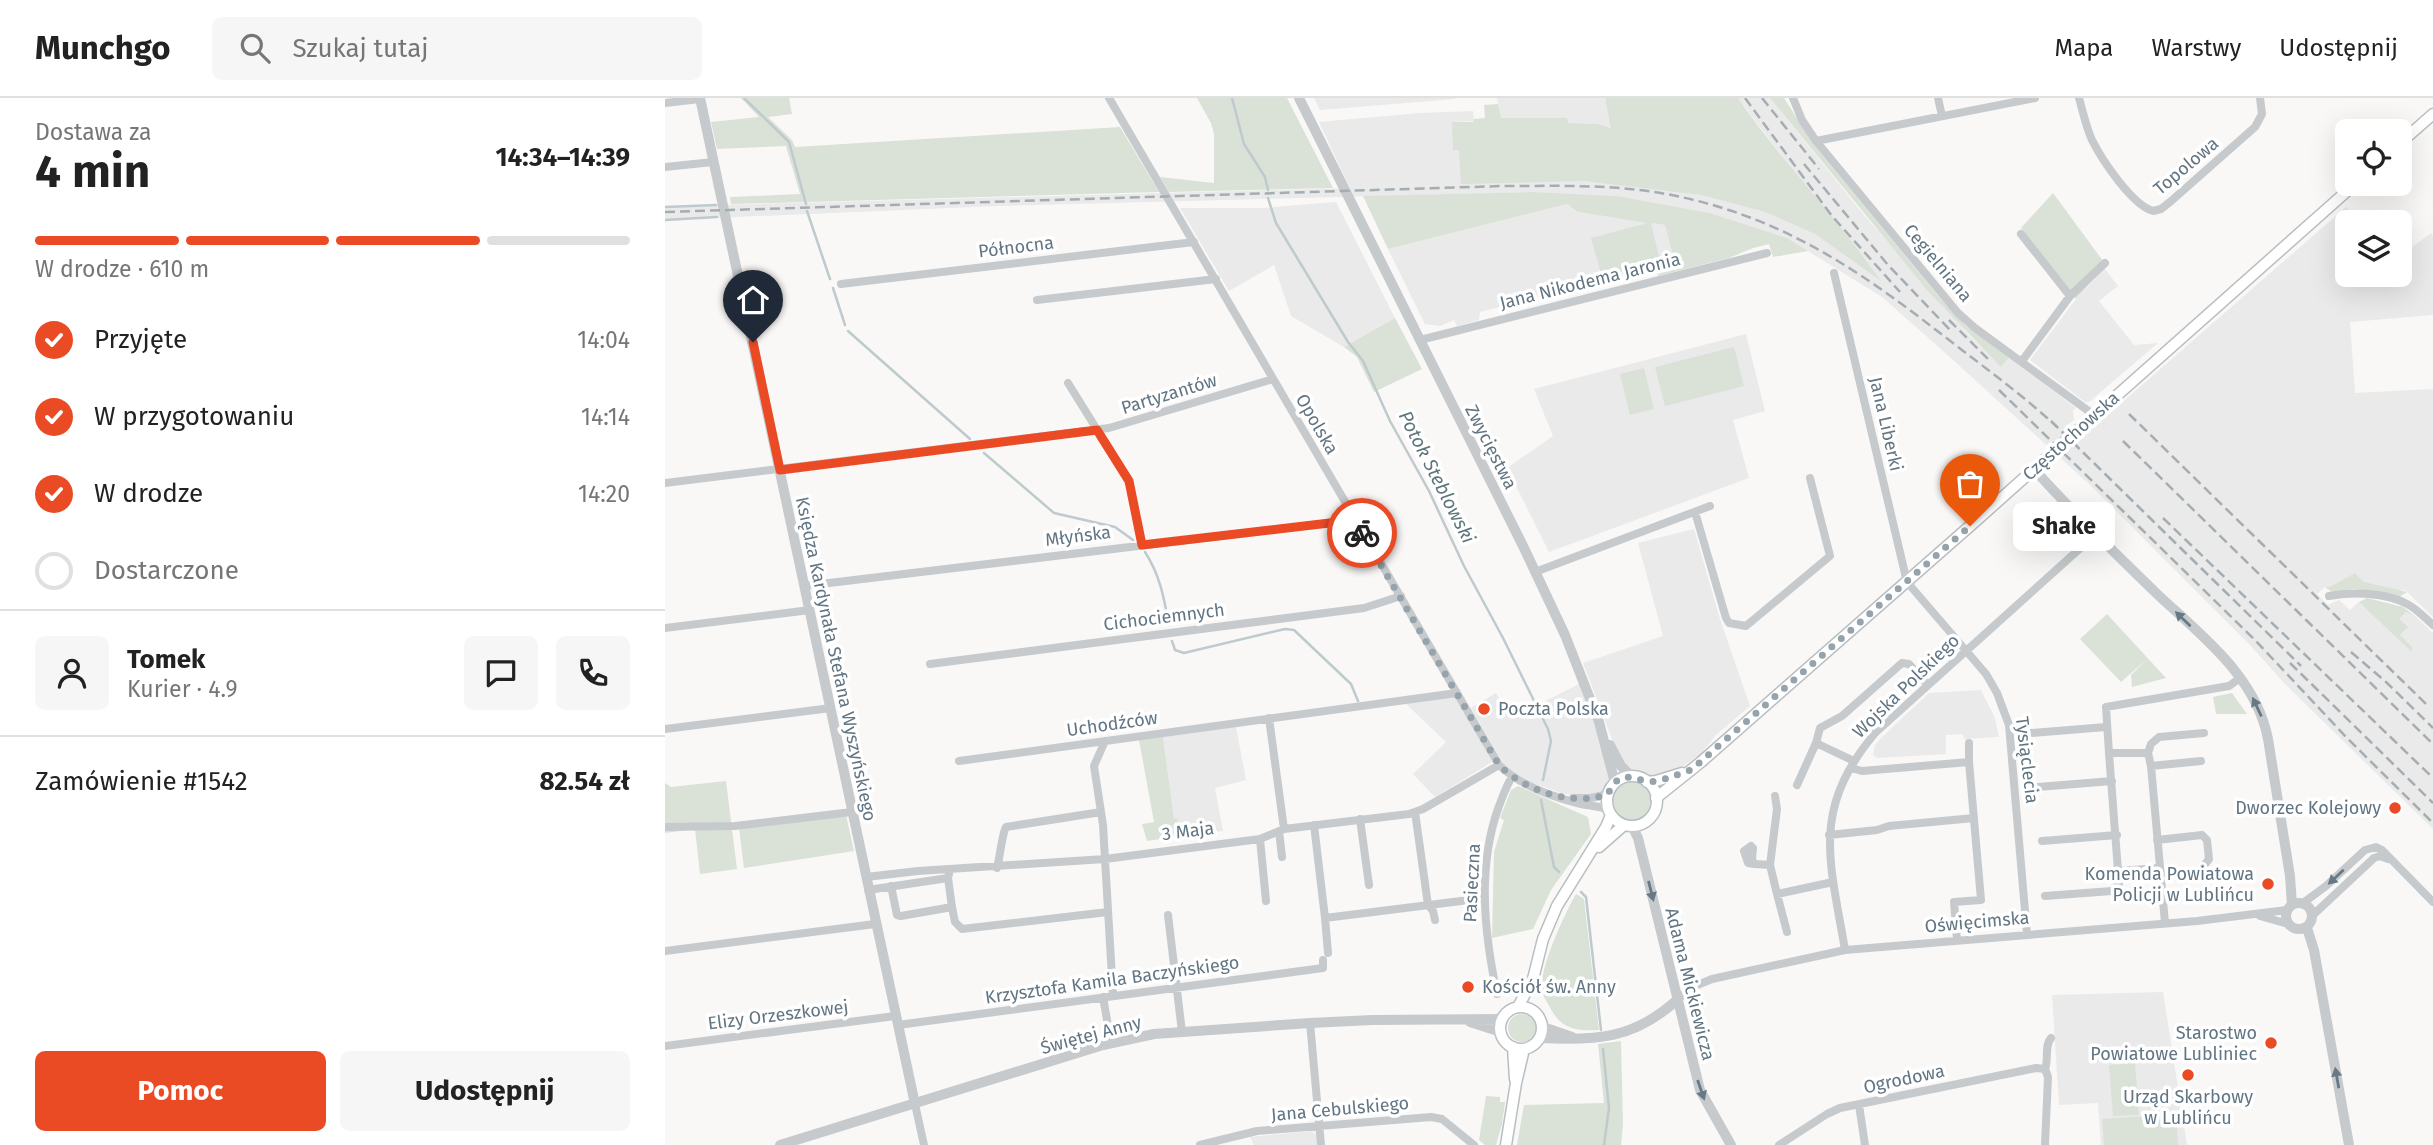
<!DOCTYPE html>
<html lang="pl">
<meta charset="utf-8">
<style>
:root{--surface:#fff;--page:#f6f6f6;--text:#222;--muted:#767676;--line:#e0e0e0;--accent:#ea4b25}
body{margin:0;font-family:"Fira Sans",sans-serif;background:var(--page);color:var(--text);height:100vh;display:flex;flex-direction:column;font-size:26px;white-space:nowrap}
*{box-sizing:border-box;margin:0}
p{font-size:23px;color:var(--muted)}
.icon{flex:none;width:38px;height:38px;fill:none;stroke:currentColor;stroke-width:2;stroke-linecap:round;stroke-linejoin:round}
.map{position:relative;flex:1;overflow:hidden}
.panel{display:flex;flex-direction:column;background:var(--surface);width:665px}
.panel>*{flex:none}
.controls{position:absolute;left:1670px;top:21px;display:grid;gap:14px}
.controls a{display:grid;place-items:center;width:77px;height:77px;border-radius:10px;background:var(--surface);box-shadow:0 7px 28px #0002;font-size:35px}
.pin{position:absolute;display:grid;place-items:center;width:60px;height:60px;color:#fff;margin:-72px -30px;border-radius:50% 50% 50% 0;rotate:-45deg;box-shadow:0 0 7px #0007}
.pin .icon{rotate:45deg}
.courier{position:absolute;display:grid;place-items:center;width:70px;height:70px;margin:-35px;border:5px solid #ea4b25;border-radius:50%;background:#fff;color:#222;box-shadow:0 2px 9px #0007}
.bubble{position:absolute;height:49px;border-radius:10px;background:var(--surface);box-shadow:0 7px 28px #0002;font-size:23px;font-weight:700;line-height:49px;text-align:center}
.headline em{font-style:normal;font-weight:700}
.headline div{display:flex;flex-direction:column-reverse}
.headline{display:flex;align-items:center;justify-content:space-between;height:119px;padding:0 35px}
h1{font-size:46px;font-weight:700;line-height:52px}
.bar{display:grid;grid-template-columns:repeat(4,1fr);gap:10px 7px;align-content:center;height:84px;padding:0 35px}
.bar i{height:9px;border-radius:5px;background:var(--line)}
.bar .current{background:var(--accent)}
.bar p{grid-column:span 4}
.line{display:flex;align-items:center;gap:18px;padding:0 35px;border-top:2px solid var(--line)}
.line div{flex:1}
.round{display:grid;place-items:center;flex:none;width:74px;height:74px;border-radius:10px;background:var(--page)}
ol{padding:0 35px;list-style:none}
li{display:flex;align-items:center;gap:21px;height:77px}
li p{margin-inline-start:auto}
li .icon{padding:7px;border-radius:50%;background:var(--accent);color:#fff;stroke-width:4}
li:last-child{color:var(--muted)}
li i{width:38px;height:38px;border:4px solid var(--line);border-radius:50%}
.action{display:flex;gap:14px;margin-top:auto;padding:14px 35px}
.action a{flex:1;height:80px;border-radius:10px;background:var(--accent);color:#fff;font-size:28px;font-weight:700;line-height:80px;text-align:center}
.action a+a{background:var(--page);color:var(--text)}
header{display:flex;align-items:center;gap:42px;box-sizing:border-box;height:98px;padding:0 35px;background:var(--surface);border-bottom:2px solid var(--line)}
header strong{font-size:33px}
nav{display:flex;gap:38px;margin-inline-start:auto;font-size:24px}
.search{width:490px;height:63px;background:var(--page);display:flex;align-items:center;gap:18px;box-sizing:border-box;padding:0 24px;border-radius:10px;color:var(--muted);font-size:26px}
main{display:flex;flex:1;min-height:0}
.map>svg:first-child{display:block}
.built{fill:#e9eae9}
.green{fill:#dae1d7}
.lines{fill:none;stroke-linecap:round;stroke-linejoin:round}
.stream{stroke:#becace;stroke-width:2.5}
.secondary-casing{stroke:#b8bec2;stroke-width:13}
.minor{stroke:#c6cacd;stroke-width:8}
.tertiary{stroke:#c6cacd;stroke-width:10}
.secondary{stroke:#fff;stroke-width:10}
.rail{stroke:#a6adb2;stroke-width:2.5;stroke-dasharray:10 5;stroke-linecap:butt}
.oneway{fill:#677986}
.done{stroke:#97a3ab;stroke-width:7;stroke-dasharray:0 12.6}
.route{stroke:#ea4b25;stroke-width:9}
.poi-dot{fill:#ea4b25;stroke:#fff;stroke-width:2.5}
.labels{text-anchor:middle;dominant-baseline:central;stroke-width:7;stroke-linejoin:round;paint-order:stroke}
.street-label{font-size:18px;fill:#627582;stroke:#fff}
.poi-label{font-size:18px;fill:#627582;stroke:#fff;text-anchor:end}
.water-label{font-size:19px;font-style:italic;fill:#5e757c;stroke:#fff}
</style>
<header>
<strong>Munchgo</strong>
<div class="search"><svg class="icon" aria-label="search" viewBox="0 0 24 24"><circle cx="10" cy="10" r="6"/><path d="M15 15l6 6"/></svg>Szukaj tutaj</div>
<nav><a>Mapa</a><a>Warstwy</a><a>Udostępnij</a></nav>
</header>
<main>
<section class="panel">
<div class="headline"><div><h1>4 min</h1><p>Dostawa za</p></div><em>14:34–14:39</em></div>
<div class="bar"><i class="current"></i><i class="current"></i><i class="current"></i><i></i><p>W drodze · 610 m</p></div>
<ol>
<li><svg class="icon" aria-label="check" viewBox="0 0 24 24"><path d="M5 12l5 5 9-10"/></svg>Przyjęte<p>14:04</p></li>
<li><svg class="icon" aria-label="check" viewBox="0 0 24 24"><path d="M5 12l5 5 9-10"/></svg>W przygotowaniu<p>14:14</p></li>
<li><svg class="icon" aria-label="check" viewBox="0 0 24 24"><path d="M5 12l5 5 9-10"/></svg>W drodze<p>14:20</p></li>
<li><i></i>Dostarczone</li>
</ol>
<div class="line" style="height:126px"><a class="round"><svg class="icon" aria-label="person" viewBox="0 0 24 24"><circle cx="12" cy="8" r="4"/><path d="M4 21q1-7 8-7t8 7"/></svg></a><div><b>Tomek</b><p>Kurier · 4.9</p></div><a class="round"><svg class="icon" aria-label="chat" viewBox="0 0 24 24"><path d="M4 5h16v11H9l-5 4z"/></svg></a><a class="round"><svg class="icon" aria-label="phone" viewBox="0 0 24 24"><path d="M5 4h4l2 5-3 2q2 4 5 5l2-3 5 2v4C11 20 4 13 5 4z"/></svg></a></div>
<div class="line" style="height:91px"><div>Zamówienie #1542</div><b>82.54 zł</b></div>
<div class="action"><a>Pomoc</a><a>Udostępnij</a></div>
</section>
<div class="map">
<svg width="1768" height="1047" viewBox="0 0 1768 1047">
<rect width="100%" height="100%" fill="#f9f8f6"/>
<path class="built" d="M649,0H790V1L655,12Z
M832,0H940L947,30L933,26L902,25V20H835Z
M1073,0H1105L1198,116L1305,238L1336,268L1344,259L1411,310L1408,312L1409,322L1400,329L1414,342L1681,109L1695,124H1682V177H1734V142L1743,152L1766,135L1768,138V217L1685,224L1690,295L1768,291V519L1740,492L1733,493L1699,484L1690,475L1666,488L1660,489L1652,496L1663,507L1674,502L1685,512L1694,504L1747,549L1734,537V521L1741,514L1750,518L1768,535V731L1620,586L1585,547L1425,387L1286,260L1217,199L1122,140L1045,115L953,98L868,94L332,108L0,122V109L51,107L685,90L654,24L755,15L808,13L809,23L788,24V52H794L868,83H919L956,86L1036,97L1100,114L1150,136L1214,181L1200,160L1143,92Z
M671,104L730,220L679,249L626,218L609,167L564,193L515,110H597Z
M902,106L913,114L1000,127L1010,165L815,214L814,222L792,228L789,222L775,228L760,226L723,151Z
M1439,170L1453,188L1434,203L1469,247L1493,245L1424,304H1420L1365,262L1408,205Z
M1081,236L1100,313L1068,322L1084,380L884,454L842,370L888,338L869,291Z
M1029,431L1055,521L1085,608L1051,637L1036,656L1008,675L983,680L971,678L955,662L918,565L998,538L973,445Z
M914,586L938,647L945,679L942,689L936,695L913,698L896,695L860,682L850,676L839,667L806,610L831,595L847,620Z
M1316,592L1330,620L1334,639L1299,641L1298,636L1281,637V656L1212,660L1208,657L1210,647L1216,640L1264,595Z
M790,599L827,664L770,699L748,676L781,644L739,604Z
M571,629L581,682L550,690L558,733L515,738L512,721H509L498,639Z
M1498,894L1522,1047H1436L1433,1005L1394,1007L1387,897Z
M647,1033L651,1037L652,1047H589L585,1039Z"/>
<path class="green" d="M76,0H124L127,16L103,19L127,42L130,49L455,29L494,94L66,106L65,99L135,96L121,48L52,51L46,24L94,19Z
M532,0H622L668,90L504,94L495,79L549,85V36L546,25Z
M940,0H1073C1117,64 1172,119 1216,183L1150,136L1100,114L1036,97L919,83L796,86L794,52H788L787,24H808L809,21L820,20L819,7L833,6L836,20H902L903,25L933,26L946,30Z
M1105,0H1119L1149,47L1275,200L1301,228L1344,259L1336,269L1262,192Z
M868,94L953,98L1045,115L1122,140L1143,153L1108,159L1104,146L1088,150L1064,160L993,178L991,170L1010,165L1000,127L986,125L995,163L937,179L926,140L983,125L913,114L902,106L723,151L698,98Z
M1388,95L1441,167L1411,201L1356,130Z
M730,220L757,271L709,294L692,259L679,249Z
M1069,249L1079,288L1000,308L990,269Z
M979,270L989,311L965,317L955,276Z
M1690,475L1699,484L1742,494L1734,499L1690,491L1667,494L1660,489L1666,488Z
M1702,500L1738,509L1750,518L1741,514L1734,521L1743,529L1735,537L1747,549V554L1694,504Z
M1442,516L1501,580L1467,589L1466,577L1481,562L1456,584L1415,541Z
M1567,595L1582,616H1551L1548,599Z
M498,639L509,721L512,720L515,738L482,743L477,726L489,724L474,642Z
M61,683L72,771L35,776L30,731L0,735V685L6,689Z
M948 703a19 19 0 1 1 38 0a19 19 0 1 1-38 0Z
M853,688L923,719L926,736L886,792L868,831L827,840L829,754L839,722L835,720L846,692Z
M181,717L189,753L79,770L74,730Z
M911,796L919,801L934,932C913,933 898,932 887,913C884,907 879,900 877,894C873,872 900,815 911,796Z
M843 930a14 14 0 1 1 28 0a14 14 0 1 1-28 0Z
M956,943L958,1027L956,1047H852L859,1007L939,1005L933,946Z
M1470,965L1474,1017L1448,1018L1444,967Z
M821,998L835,999V1004H840L837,1026L831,1047H820L814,1042Z
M1511,1016L1513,1047H1439L1437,1021Z"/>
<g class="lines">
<path class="stream" d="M79,0L124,44L141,106
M567,0L579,46L600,79L603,92
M603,100L611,125L683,244L698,263L725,323L764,393L799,468L838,540L883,631L886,643L878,682
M0,109L51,107
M142,113L165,181
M0,122L52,119
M168,190L180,227
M183,233L305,341
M319,355L389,415L450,429L468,442
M480,454C495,477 499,500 504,527
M507,543L510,552L519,555L620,531L629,532L686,586L693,603
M876,702L889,769L894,774
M916,794L921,799L936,932
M938,951L944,1010L939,1047"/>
<g class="secondary-casing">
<path id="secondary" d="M1734,46L1768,16
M942 703a25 25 0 1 1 50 0a25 25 0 1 1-50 0Z
M982,684L991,683L1017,675
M991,700L1036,664L1305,428L1690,86
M934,749L959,727
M853,909L868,881L878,841L892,808L941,729L946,717
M835 930a21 21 0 1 1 42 0a21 21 0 1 1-42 0Z
M848,949L850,981
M841,1047L851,985L859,951"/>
</g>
<path class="minor" d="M444,0L834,667C855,688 888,699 916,706C925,708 935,708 944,712
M1128,0L1137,22L1151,43L1293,215L1310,230L1429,317
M1273,0L1277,18
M1414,0C1418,14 1421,29 1427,42C1437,62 1467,107 1488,113L1496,111L1505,104L1590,29L1597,16L1595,0
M0,5L35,1
M1151,43L1370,0
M0,69L48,64
M1356,136L1405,198L1357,263
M1169,175L1242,484L1321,576L1332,595L1344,627L1362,836
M176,186L529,144
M1405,198L1440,165
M372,202L551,181
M755,242L1102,155
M403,285L464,383L477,447
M0,385L444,330L608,281
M1030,414L1061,520L1064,525L1081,528L1165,458L1145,380
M870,474L1045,408
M139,488L690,422
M1664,498C1688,494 1720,494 1742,506C1752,511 1760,520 1768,527
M0,530L145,512
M265,566L699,510L736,498
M604,620L619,731
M0,631L166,610
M1366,635L1441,629
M440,643L429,668L438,727L448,897
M1304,645V664
M1483,655H1444L1441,609L1564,588L1575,580
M1483,655L1486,668L1500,825
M1483,655L1486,646L1494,639L1539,635
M294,663L792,595
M1189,663L1151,645L1155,630L1177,618L1237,565L1244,566L1262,586
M1486,668L1536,663
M1186,670L1197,673L1304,664L1316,802L1289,804L1292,842
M1132,687L1151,645
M1373,689L1447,683
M1110,698L1112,711L1105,767L1112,796L1168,784
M908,700H926L943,696
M750,714L763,807L768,813L770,822
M695,721L704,787
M649,727L660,820L820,800
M0,729L70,728L187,714
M614,733L617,759
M1164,737L1212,732L1224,728L1309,720
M595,741L601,803
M1492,742L1537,737L1542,742L1544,761L1535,773L1495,777
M1377,743L1452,737
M1089,766L1083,765L1079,753L1086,748L1088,750L1087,761L1089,766L1105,767
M332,770C335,759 337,736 341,729L436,714
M1454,773L1494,770
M201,779L253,773L440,761L595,741L619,731L744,716L758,711L834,667
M226,788L232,817L236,818L287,809L283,780
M203,792L283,780L284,776
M1112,796L1122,834
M1380,798L1447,793L1454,786L1444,655
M1638,805L1661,788L1700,752L1711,749L1717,752L1768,804
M287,809L290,824L297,831L443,814
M503,817L517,934
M1648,817L1709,760L1715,758L1723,761
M1595,818L1623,826
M660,820L663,855
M1180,852C1165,762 1145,712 1211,634L1431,436
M0,853L210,826
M832,896C819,834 812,768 834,708C838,698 841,688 847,679
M438,899L446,945
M1013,901L1030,888L1047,881L1180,852L1532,823L1622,812
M645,925L656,1047
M233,927L658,870V862
M0,948L230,918
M250,1006L259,1047
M1194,1007L1200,1047
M535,1047L592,1033L766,1019L777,1021L809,1047
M1114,1047L1162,1016L1175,1010L1371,970L1380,971
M1380,1047L1383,979L1380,971C1384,962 1379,948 1386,940"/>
<path class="tertiary" d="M35,0L250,1006
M634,0L859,450L900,537L934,624L950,685
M1369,371C1407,414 1449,454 1490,494C1534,536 1591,577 1603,641L1625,778L1627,807
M945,647L956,668L966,678
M967,728L973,740L1035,992L1066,1047
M1621 818a13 13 0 1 1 26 0a13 13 0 1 1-26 0Z
M1642,830L1649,852L1684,1047
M805,924L836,934
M878,929L907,939
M875,940C931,943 970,941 1013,901
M115,1047L438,947L489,936L645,925L707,922L837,921"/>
<use href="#secondary" class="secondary"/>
<path class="rail" d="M1080,0L1167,118L1235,194
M1097,0L1154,71
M1139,66L1223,167L1287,234
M0,114L838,88C892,88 947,86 1001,96C1120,118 1201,177 1293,249C1327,275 1361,300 1392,329
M1284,222L1326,264
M1334,292L1590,542L1682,640L1768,725
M1464,316L1761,606
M1386,323L1636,568
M1458,343L1768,646
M1498,420L1768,680
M1686,554L1721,584L1768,630
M1625,565L1768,705"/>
</g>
<defs><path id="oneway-solid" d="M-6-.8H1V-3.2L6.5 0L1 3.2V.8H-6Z" transform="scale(1.75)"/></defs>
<g class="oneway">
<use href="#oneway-solid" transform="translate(1518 521) rotate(-136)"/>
<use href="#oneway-solid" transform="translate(1592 609) rotate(-115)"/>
<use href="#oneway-solid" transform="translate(1671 779) rotate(137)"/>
<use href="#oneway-solid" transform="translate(986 793) rotate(76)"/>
<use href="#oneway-solid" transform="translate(1672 980) rotate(-100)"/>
<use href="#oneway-solid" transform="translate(1036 992) rotate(71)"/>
</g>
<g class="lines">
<path class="done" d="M697,435L834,667C860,693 908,709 943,696C957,665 973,687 992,683C1003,681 1015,675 1026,672L1305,428"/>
<path class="route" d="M88,244L115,372L432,332L464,383L477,447L690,422L697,435"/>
</g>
<g class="poi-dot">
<circle cx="819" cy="611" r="7"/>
<circle cx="1730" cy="710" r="7"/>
<circle cx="1603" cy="786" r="7"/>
<circle cx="803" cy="889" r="7"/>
<circle cx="1606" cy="945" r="7"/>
<circle cx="1523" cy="977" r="7"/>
</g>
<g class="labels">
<g class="street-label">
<text transform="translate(1521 68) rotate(-40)">Topolowa</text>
<text transform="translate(351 149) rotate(-7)">Północna</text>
<text transform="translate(1273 165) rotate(50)">Cegielniana</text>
<text transform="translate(925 183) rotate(-14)">Jana Nikodema Jaronia</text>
<text transform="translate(504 296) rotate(-17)">Partyzantów</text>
<text transform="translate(652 326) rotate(60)">Opolska</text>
<text transform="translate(1221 326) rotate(77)">Jana Liberki</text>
<text transform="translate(1406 338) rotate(-42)">Częstochowska</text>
<text transform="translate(826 349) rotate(63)">Zwycięstwa</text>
<text transform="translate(413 438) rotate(-7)">Młyńska</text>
<text transform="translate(499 519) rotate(-7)">Cichociemnych</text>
<text transform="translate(171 561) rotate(78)">Księdza Kardynała Stefana Wyszyńskiego</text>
<text transform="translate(1241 588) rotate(-44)">Wojska Polskiego</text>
<text transform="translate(447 626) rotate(-8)">Uchodźców</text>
<text transform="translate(1362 662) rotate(83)">Tysiąclecia</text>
<text transform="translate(523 733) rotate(-7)">3 Maja</text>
<text transform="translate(807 785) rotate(-87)">Pasieczna</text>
<text transform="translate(1312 824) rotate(-5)">Oświęcimska</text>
<text transform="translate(447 882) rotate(-8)">Krzysztofa Kamila Baczyńskiego</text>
<text transform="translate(1025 886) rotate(76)">Adama Mickiewicza</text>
<text transform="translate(113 917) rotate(-7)">Elizy Orzeszkowej</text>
<text transform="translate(426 937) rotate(-15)">Świętej Anny</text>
<text transform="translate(1239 981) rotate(-12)">Ogrodowa</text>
<text transform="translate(675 1011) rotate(-5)">Jana Cebulskiego</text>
</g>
<g class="poi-label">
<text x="833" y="611" text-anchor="start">Poczta Polska</text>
<text x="1716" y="710">Dworzec Kolejowy</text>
<text x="1589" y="776">Komenda Powiatowa<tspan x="1589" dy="21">Policji w Lublińcu</tspan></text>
<text x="817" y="889" text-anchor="start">Kościół św. Anny</text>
<text x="1592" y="935">Starostwo<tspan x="1592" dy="21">Powiatowe Lubliniec</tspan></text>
<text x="1523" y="999" text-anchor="middle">Urząd Skarbowy<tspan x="1523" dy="21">w Lublińcu</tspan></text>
</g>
<g class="water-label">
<text transform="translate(772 379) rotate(63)">Potok Steblowski</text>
</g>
</g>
</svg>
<div class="controls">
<a><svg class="icon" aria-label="locate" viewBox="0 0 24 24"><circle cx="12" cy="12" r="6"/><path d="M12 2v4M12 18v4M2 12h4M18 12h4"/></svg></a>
<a><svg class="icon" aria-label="layers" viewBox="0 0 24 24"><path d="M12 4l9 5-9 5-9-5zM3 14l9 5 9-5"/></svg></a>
</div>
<div class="pin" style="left:1305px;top:428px;background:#ea580c"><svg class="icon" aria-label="bag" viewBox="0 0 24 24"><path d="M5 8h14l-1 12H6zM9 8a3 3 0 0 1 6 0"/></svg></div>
<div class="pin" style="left:88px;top:244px;background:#1f2937"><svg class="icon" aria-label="home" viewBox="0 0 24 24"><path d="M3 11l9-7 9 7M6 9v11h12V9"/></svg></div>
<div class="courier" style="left:697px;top:435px"><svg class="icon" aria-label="bike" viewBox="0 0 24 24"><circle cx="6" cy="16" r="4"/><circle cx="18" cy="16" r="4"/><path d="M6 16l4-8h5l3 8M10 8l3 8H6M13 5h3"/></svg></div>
<div class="bubble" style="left:1348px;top:404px;width:102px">Shake</div>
</div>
</main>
